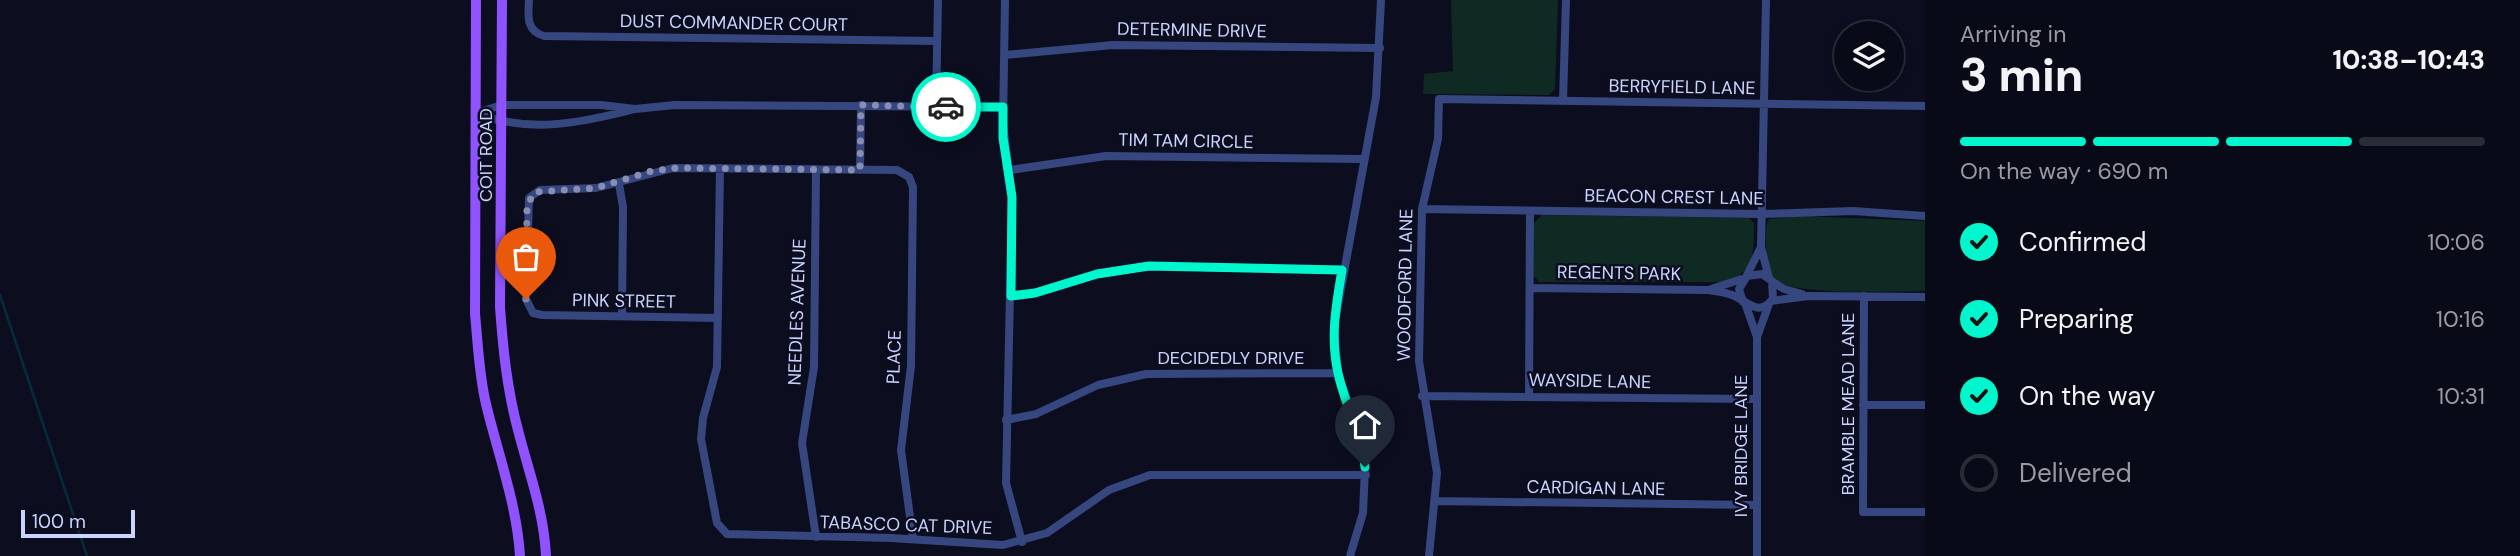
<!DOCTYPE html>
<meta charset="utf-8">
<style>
:root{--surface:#090a18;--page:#171825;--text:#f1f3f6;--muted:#999aa2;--line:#292b37;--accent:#00f6cc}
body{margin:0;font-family:"DM Sans",sans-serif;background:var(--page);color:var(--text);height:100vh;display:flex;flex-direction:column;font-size:26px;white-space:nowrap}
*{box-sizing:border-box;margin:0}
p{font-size:23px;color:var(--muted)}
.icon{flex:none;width:38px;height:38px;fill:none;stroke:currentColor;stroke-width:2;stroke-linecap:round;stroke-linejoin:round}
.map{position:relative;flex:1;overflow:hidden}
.panel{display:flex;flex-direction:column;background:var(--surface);width:595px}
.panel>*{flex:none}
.controls{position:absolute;left:1834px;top:21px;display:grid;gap:14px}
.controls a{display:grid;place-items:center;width:70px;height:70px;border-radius:50%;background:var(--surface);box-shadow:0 4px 10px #0003,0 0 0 2px var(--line);font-size:35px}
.scale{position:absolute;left:21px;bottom:18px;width:114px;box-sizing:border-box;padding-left:7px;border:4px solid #cbd3ff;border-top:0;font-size:19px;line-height:24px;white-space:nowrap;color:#cbd3ff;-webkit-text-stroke:5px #0c0e20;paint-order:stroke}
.pin{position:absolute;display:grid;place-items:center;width:60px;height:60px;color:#fff;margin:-72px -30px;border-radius:50% 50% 50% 0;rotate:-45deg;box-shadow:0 0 7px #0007}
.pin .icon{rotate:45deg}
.courier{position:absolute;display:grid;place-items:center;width:70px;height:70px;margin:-35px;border:5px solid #00f6cc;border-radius:50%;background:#fff;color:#222;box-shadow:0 2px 9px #0007}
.summary em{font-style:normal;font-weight:800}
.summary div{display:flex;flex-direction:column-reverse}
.summary{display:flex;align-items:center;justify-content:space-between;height:119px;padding:0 35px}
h1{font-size:46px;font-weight:800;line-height:52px}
.bar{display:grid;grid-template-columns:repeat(4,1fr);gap:10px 7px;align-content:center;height:84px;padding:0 35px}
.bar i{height:9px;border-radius:5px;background:var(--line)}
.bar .active{background:var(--accent)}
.bar p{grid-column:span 4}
ol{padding:0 35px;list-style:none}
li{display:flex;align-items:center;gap:21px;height:77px}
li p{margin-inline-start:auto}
li .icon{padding:7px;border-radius:50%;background:var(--accent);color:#111;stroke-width:4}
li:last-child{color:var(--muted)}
li i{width:38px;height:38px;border:4px solid var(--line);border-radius:50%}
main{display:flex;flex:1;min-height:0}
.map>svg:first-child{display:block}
.green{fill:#0f2a22}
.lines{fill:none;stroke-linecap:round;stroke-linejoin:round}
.stream{stroke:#082a3d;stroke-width:2.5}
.minor{stroke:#364780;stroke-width:8}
.major{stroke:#8f52ff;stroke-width:10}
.done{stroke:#888eb1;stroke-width:7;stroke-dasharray:0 12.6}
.route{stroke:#00f6cc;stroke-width:9}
.labels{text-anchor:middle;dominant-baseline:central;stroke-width:5;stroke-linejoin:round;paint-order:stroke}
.street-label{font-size:18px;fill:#cbd3ff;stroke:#0c0e20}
</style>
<main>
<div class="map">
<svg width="1925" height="556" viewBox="0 0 1925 556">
<rect width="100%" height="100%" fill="#0c0e20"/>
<path class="green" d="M1451,0H1558L1555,89L1549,95L1423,94L1424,74L1453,71Z
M1542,215L1749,218L1754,223C1754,249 1755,271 1728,282H1539L1534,276V223Z
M1802,216L1925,221V291C1899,291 1785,297 1772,277C1768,271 1767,257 1766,250C1766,240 1764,228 1769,219Z"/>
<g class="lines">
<path class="stream" d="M0,295L87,556"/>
<path class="minor" d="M529,0C528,16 526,31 544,36L937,41
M1005,0L1003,124L1012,197L1006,483L1022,542
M1766,0L1761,247L1769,278
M1005,55L1113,45L1380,48
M1563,101L1566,0
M502,105H601L635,109C581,123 529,134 476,113Z
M936,106L938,0
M635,109L675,105L1003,107
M720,168L717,367L703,418L701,439L717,523L727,534L891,538L1003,545L1047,533L1109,490L1150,475H1366
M860,170L861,105
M1010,170L1106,156L1363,159
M619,184L623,207L622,316
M1422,209L1761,214L1853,211L1925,216
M1747,275L1761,247
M1773,282L1784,289L1802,294
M1530,288L1708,290C1716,291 1725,292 1732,295C1748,301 1758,318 1773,299L1772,281L1762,274L1747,276L1739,289L1743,302
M1711,289L1742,279
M1011,296L1035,293L1097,274L1149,266L1342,270
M1864,296L1863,512H1925
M1771,301L1808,296L1925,297
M1746,306L1757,337V556
M718,318L542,315L533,313L526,299L529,198L540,190L596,188L673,168L897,170L909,177L913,187L911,366L901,450L913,539
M1757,337L1769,304
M1422,396L1756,399
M1529,396L1530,211
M1863,405H1925
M1006,420L1036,414L1098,385L1146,374L1338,373
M1435,501L1756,505
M816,537L802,443L814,367L816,169
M1350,556L1363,513L1365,468L1358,431L1338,373L1334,327L1376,97L1381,0
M1429,556L1437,473L1419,361L1422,209L1438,139L1439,99L1925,106"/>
<path class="major" d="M476,0L475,314C478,344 479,375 486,404C498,454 517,505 520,556
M502,0L500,307C503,349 507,389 518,430C529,473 544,512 546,556"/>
</g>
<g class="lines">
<path class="done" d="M526,299L527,205L535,192L596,188L652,171L678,168L860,170L861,105L946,107"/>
<path class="route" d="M946,107H1003V138L1012,197L1011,296L1035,293L1097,274L1149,266L1342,270C1336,305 1330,338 1338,373C1345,406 1362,434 1365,467"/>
</g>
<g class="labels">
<g class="street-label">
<text transform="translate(734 23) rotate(1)">DUST COMMANDER COURT</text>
<text transform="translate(1192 30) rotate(1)">DETERMINE DRIVE</text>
<text transform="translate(1682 87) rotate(1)">BERRYFIELD LANE</text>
<text transform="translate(1186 141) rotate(1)">TIM TAM CIRCLE</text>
<text transform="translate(486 155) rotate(-90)">COIT ROAD</text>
<text transform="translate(1674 197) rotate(1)">BEACON CREST LANE</text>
<text transform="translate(1619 273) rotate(1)">REGENTS PARK</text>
<text transform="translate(1405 285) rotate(-89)">WOODFORD LANE</text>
<text transform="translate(624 301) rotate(1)">PINK STREET</text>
<text transform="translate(797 312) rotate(-88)">NEEDLES AVENUE</text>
<text transform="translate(894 357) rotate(-88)">PLACE</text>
<text x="1231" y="358">DECIDEDLY DRIVE</text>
<text transform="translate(1590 381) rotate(1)">WAYSIDE LANE</text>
<text transform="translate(1848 404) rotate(-90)">BRAMBLE MEAD LANE</text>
<text transform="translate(1741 446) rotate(-90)">IVY BRIDGE LANE</text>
<text transform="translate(1596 488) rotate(1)">CARDIGAN LANE</text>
<text transform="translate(906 525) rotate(2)">TABASCO CAT DRIVE</text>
</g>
</g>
</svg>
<div class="controls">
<a><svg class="icon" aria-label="layers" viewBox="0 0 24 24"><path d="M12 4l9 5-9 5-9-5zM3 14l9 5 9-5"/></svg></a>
</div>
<div class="scale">100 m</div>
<div class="pin" style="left:526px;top:299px;background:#ea580c"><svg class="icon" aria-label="bag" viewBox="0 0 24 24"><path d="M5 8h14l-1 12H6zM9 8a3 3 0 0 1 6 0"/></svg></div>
<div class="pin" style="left:1365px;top:467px;background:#1f2937"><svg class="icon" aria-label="home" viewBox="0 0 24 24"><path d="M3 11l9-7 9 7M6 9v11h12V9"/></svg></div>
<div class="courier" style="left:946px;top:107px"><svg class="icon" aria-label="car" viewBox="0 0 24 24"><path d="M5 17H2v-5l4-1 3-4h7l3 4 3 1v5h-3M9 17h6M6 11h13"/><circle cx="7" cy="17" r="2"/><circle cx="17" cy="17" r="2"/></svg></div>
</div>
<section class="panel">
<div class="summary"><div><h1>3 min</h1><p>Arriving in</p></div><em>10:38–10:43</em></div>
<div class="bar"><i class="active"></i><i class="active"></i><i class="active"></i><i></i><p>On the way · 690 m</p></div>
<ol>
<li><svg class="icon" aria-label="check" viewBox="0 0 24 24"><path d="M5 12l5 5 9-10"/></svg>Confirmed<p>10:06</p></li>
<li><svg class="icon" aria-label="check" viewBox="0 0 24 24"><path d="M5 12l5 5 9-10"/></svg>Preparing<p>10:16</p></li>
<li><svg class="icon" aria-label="check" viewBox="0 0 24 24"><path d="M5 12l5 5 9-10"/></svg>On the way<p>10:31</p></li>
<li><i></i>Delivered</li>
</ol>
</section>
</main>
